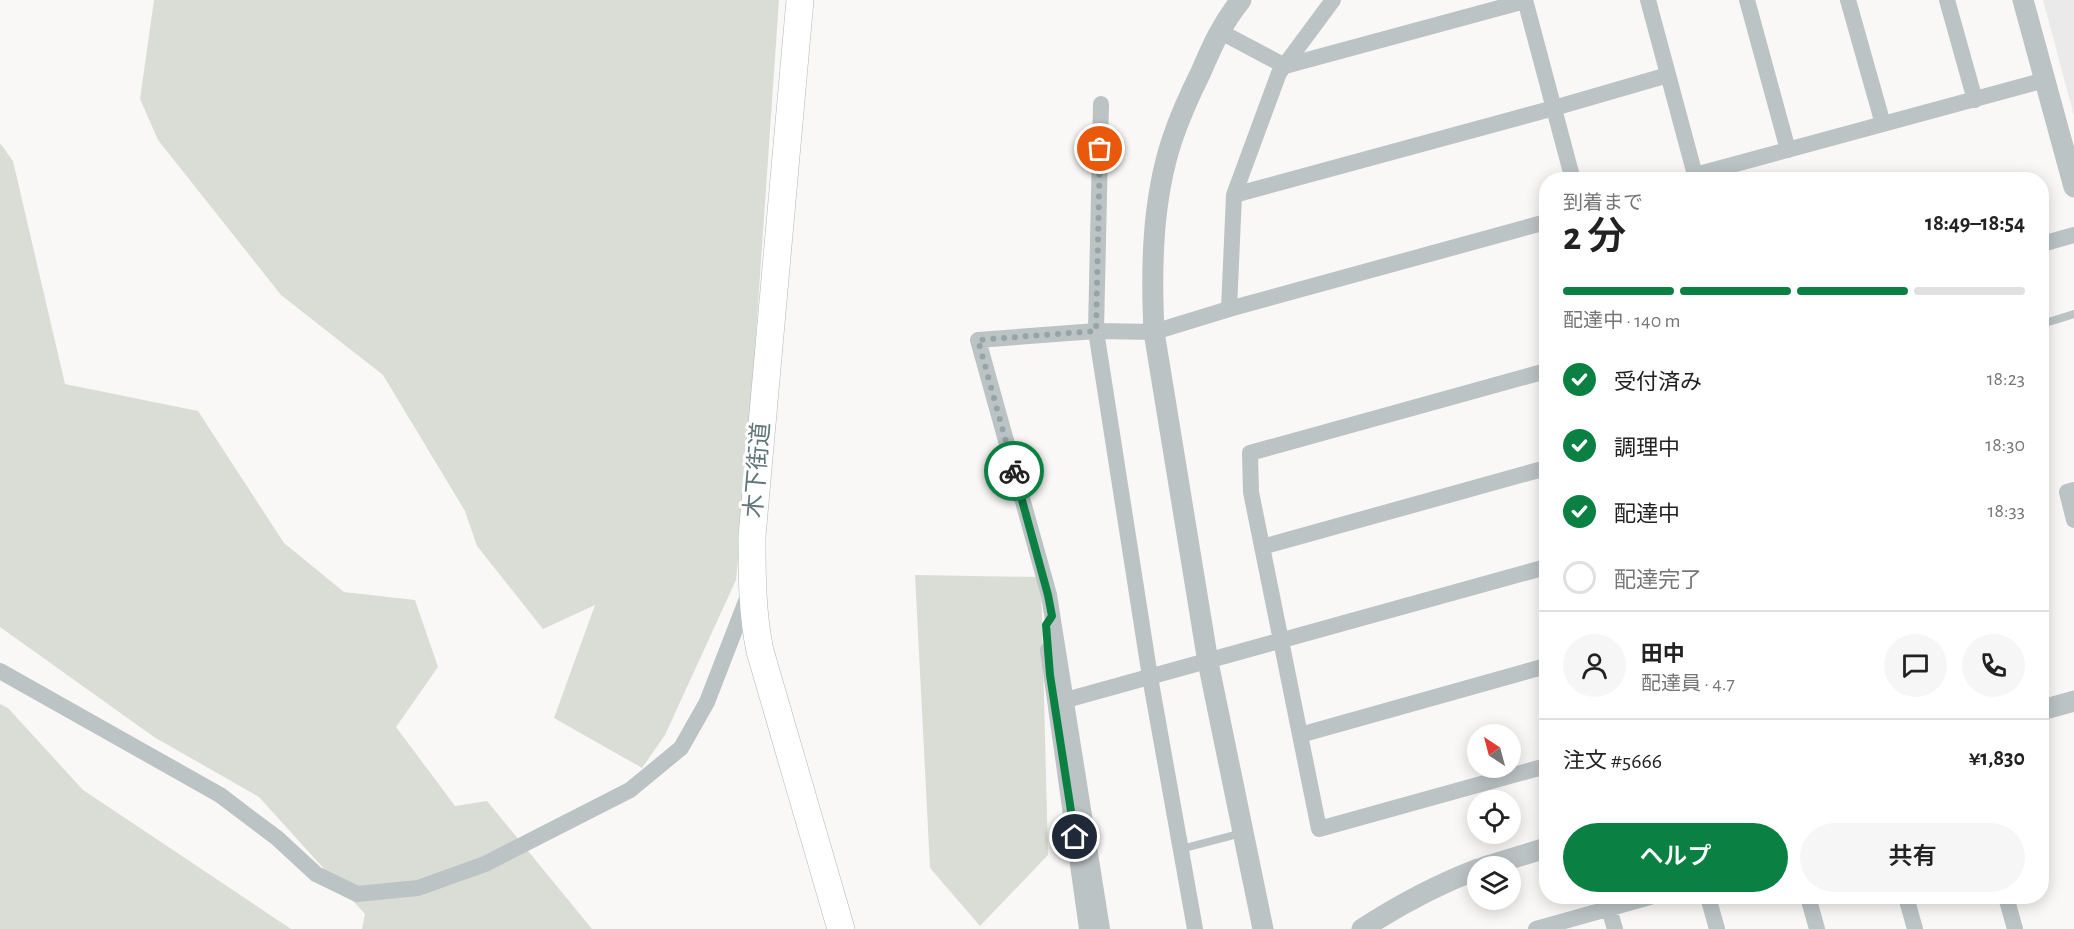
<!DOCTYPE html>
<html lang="ja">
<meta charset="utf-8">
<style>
:root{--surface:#fff;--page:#f6f6f6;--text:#222;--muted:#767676;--line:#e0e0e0;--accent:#0b8043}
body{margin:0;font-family:"Alegreya Sans","Noto Sans JP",sans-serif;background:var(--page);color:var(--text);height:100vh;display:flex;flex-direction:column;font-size:22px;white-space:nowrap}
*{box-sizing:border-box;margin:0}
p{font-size:20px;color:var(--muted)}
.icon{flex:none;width:33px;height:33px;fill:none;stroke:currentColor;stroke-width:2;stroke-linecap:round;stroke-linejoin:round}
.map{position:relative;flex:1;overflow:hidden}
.sheet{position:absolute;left:1539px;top:172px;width:510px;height:732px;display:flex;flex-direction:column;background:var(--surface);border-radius:24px;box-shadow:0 3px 15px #0003}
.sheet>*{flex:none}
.needle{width:39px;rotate:324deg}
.controls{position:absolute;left:1467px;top:724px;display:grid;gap:12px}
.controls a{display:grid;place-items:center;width:54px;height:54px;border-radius:50%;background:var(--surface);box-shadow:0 3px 15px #0003;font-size:30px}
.pin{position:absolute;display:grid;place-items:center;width:51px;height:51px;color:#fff;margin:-26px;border:3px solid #fff;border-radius:50%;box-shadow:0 2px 6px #0007}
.courier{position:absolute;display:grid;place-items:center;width:60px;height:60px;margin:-30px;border:4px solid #0b8043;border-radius:50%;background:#fff;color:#222;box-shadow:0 2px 8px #0007}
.headline em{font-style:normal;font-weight:600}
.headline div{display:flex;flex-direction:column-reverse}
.headline{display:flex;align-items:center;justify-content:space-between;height:102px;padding:0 24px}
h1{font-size:39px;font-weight:600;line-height:45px}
.bar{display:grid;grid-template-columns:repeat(4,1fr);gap:9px 6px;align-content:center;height:72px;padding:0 24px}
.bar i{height:8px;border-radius:4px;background:var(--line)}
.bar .selected{background:var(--accent)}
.bar p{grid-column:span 4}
.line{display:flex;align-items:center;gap:15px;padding:0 24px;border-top:2px solid var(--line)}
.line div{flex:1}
.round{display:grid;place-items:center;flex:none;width:63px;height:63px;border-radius:32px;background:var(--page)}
ol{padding:0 24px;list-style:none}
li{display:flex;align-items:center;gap:18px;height:66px}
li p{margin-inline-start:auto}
li .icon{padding:6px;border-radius:50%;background:var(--accent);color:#fff;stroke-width:4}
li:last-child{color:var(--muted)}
li i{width:33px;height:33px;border:3px solid var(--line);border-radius:50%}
.button{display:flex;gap:12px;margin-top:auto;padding:12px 24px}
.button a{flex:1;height:69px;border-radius:36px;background:var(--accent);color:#fff;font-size:24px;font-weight:600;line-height:69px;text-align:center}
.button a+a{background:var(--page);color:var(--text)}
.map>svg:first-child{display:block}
.built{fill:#eaeaea}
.green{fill:#daddd6}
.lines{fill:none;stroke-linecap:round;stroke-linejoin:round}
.primary-casing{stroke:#b0b8b9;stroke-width:28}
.service{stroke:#bcc3c4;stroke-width:8}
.minor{stroke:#bcc3c4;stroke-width:16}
.tertiary{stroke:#bcc3c4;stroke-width:21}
.primary{stroke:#fff;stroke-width:27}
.done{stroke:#96a4a5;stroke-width:6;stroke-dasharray:0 10.8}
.route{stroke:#0b8043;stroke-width:8}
.labels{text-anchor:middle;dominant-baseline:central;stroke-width:6;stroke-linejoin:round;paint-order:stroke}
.street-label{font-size:24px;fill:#617679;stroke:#fff}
</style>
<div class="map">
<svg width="2074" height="929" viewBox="0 0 2074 929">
<rect width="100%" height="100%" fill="#f9f8f6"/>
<path class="built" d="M2043,0H2074V116Z"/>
<path class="green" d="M154,0H779L746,479L736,580L665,735L642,768L554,718L595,605L543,629L477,546L465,511L383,375L281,295L158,140L140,99Z
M0,143L13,161L65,384L198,411L284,543L344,592L415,600L438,667L396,727L455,806L487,801L592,929H347H362L365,914L259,797L154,737L0,627Z
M915,575L1041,577L1048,855L980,926L930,868Z
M0,704L8,708L83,790L291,929H0Z"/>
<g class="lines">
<g class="primary-casing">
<path id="primary" d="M800,0L752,536C752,576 752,613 760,651L841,929"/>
</g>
<path class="service" d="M2042,324L2074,314
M1181,849L1242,833"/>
<path class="minor" d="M1525,0L1573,180
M1648,0L1695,175L2045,80
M1747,0L1788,150
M1848,0L1883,124
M1947,0L1975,100
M1219,31L1285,66L1525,1
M1101,104L1096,331L1150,677L1195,929
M1234,195L1554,108L1668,75
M2042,244L2074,235
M1229,309L1234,195L1279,73L1333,0
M1546,371L1250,453L1251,492L1319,829L1546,766
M2074,490L2067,492L2074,520
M1262,547L1546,468
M1048,650L1087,929
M0,671L220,795L277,838L316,874L357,894L418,888L485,864L630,790L681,748L707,702L750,591
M1066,700L1546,567
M1300,735L1546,666
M1708,897L1717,929
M1808,897L1817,929
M1906,897L1915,929
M2006,897L2015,929
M1609,909L1615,929
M1102,929L1049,595L978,340L1096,331L1154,332L1229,309L1546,222
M1536,929L1650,897"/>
<path class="tertiary" d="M1241,0C1223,22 1212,46 1201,72C1190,94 1180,116 1172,140C1152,201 1151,268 1154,332L1208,662L1263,929
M2023,0L2074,187
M2042,710L2074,701
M1484,867L1546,848
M1362,929C1399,905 1436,885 1478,869"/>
<use href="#primary" class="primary"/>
</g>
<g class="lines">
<path class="done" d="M1014,471L978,340L1096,331L1100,149"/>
<path class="route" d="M1014,471L1048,595L1052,616L1046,625L1050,675L1075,837"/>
</g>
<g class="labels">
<g class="street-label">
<text transform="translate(758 470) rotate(-85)">木下街道</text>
</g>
</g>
</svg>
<div class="controls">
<a><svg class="needle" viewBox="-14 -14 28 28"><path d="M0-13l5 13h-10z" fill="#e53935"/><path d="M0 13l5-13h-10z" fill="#767676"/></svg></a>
<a><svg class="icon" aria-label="locate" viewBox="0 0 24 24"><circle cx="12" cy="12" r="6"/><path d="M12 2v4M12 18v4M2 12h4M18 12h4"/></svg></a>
<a><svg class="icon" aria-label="layers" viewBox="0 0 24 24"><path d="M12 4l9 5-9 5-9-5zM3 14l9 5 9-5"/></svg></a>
</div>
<div class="pin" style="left:1100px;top:149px;background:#ea580c"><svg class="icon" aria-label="bag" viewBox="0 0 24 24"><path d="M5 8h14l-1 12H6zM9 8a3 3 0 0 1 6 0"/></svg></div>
<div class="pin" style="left:1075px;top:837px;background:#1f2937"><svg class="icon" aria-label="home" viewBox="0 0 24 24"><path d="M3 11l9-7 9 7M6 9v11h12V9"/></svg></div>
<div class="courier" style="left:1014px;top:471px"><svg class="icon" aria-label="bike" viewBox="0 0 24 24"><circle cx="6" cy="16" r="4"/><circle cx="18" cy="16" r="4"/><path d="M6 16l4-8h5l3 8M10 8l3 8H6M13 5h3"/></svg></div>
<section class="sheet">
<div class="headline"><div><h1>2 分</h1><p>到着まで</p></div><em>18:49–18:54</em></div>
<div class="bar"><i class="selected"></i><i class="selected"></i><i class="selected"></i><i></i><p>配達中 · 140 m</p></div>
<ol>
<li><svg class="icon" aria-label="check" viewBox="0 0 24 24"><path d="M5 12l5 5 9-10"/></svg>受付済み<p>18:23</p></li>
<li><svg class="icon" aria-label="check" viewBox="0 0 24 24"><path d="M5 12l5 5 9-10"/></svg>調理中<p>18:30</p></li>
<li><svg class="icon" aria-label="check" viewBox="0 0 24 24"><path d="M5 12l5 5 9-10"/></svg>配達中<p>18:33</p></li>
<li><i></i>配達完了</li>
</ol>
<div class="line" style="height:108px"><a class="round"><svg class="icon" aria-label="person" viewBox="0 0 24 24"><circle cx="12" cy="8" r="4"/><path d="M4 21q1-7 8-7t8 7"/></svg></a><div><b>田中</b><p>配達員 · 4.7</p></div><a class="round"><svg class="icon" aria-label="chat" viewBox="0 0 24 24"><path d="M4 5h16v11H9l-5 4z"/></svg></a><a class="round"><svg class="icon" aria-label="phone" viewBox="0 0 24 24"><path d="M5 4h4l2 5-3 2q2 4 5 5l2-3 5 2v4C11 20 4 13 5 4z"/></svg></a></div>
<div class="line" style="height:78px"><div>注文 #5666</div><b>¥1,830</b></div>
<div class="button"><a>ヘルプ</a><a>共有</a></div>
</section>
</div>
